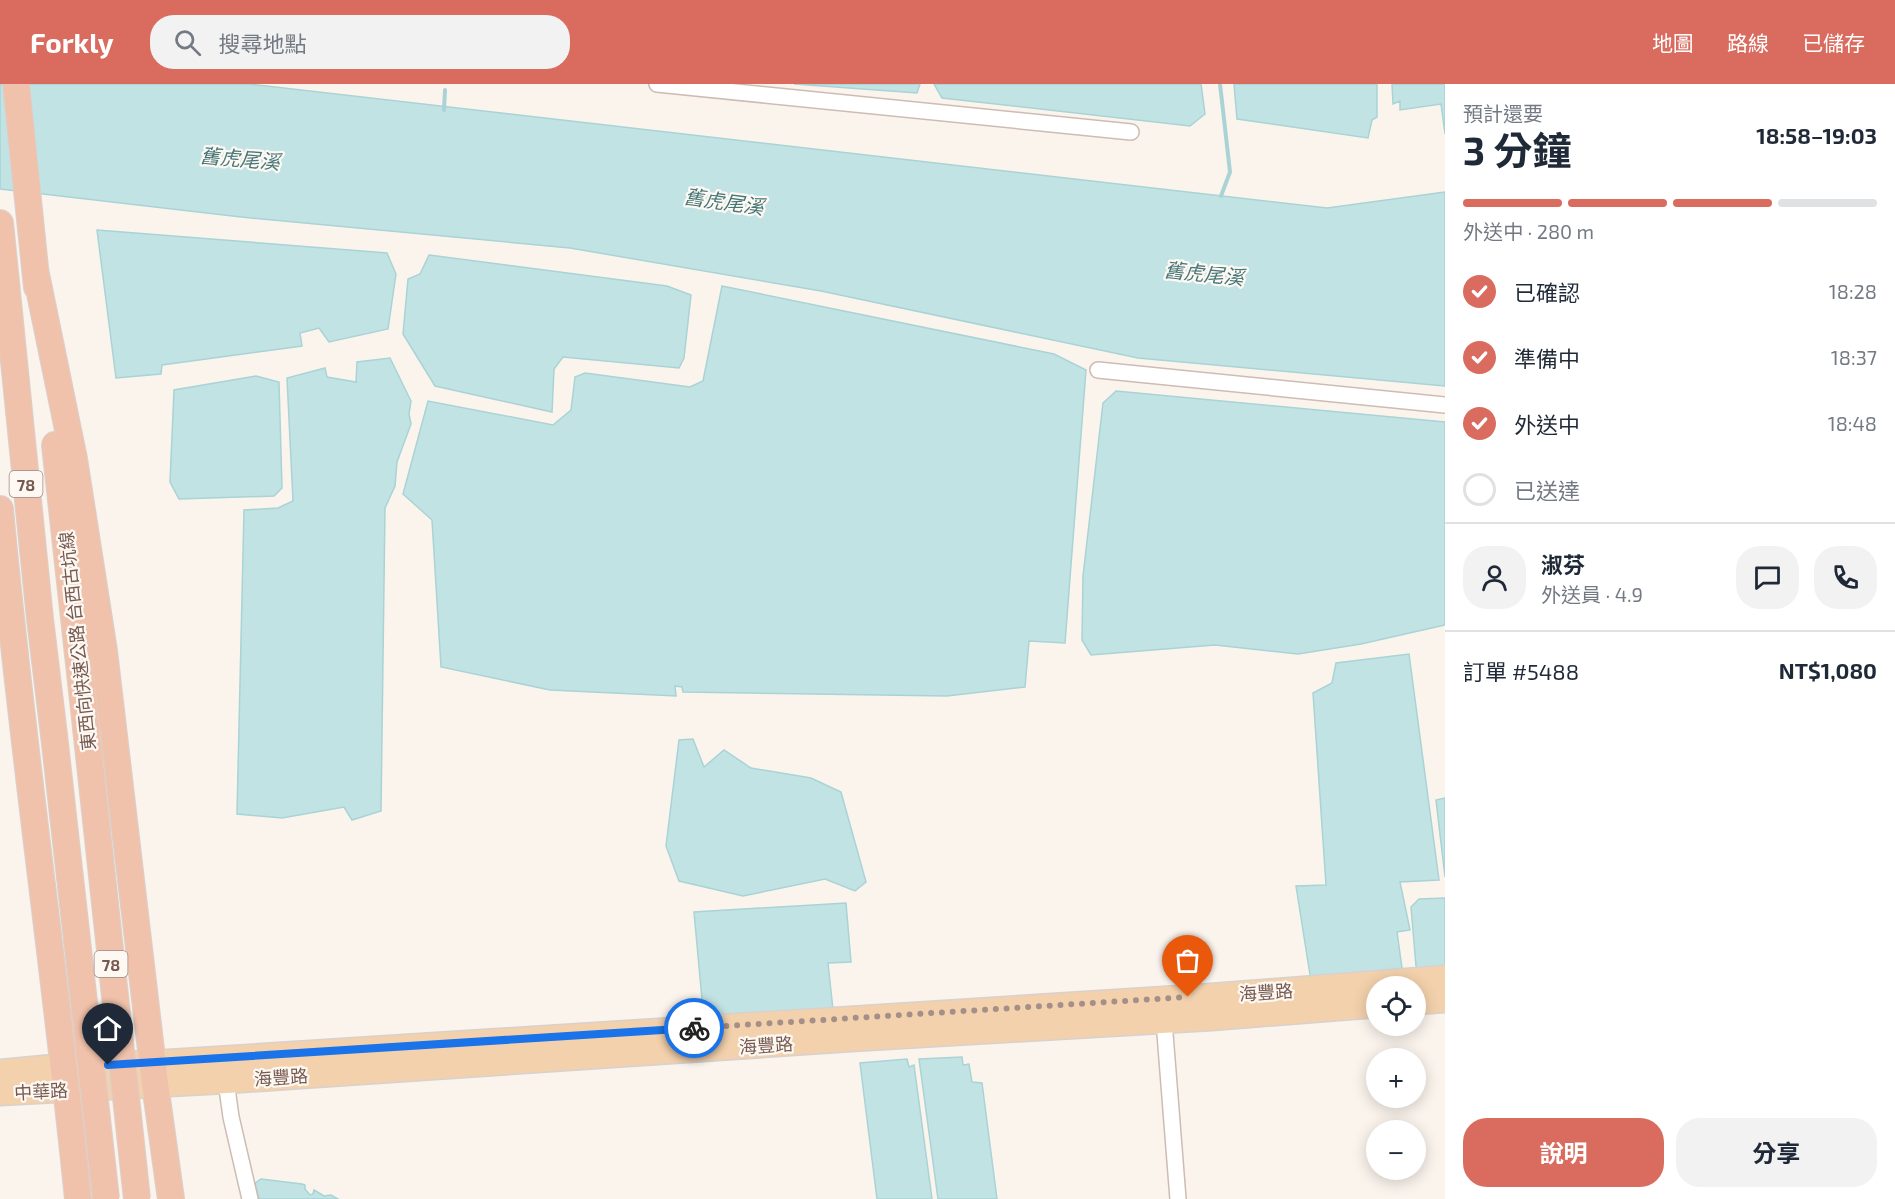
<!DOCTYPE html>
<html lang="zh-TW">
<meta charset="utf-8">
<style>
:root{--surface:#fff;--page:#f2f2f3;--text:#1f2937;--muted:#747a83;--line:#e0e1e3;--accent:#d96c5e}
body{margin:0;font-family:"Exo 2","Noto Sans TC",sans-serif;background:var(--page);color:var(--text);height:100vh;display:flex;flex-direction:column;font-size:22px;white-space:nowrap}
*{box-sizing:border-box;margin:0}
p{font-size:20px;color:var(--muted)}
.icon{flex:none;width:33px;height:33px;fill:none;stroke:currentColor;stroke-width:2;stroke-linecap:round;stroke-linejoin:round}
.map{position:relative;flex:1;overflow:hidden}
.drawer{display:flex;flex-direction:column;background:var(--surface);width:450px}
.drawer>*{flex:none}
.tools{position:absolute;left:1366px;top:892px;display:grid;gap:12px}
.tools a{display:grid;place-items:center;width:60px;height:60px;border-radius:50%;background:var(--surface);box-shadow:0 3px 15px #0003;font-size:30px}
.pin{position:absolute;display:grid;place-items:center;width:51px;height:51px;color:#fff;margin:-62px -26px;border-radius:50% 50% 50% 0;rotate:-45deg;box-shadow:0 0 6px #0007}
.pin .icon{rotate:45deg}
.courier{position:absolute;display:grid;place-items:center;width:60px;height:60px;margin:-30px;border:4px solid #1a73e8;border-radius:50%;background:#fff;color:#222;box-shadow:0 2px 8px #0007}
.headline em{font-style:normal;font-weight:700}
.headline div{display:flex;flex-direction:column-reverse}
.headline{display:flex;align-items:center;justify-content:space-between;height:102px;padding:0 18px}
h1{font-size:39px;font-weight:700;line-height:45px}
.bar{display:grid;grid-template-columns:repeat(4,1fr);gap:9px 6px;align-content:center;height:72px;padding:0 18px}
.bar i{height:8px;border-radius:4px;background:var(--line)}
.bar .on{background:var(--accent)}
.bar p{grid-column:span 4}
.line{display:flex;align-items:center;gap:15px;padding:0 18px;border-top:2px solid var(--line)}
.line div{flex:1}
.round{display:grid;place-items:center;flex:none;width:63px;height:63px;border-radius:24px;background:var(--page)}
ol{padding:0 18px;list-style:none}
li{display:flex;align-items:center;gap:18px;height:66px}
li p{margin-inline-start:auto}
li .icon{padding:6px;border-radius:50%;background:var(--accent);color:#fff;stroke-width:4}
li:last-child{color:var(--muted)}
li i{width:33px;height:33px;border:3px solid var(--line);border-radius:50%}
.button{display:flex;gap:12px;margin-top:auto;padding:12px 18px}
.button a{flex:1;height:69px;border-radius:24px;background:var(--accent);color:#fff;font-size:24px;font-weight:700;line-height:69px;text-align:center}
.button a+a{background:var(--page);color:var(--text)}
header{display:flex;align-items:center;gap:36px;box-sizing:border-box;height:84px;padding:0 30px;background:var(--accent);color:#fff}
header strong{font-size:28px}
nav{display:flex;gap:33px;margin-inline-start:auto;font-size:21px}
.search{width:420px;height:54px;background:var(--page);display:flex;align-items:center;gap:15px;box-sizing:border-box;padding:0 21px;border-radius:24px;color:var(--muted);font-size:22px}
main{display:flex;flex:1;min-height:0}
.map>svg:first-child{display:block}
.water{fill:#c2e3e4;stroke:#a9d3d5;stroke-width:1.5}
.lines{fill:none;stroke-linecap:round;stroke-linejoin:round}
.stream{stroke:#a9d3d5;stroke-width:4}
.minor-casing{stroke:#cdbcb3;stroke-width:18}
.primary-casing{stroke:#d8d1ce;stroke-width:27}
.trunk-casing{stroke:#d8d1ce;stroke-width:28}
.minor{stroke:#fff;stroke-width:15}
.primary{stroke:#f3d1ac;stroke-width:24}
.trunk{stroke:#f1c2ab;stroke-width:26}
.trunk-bridge-casing{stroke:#d8d1ce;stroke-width:28;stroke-linecap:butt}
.trunk-bridge{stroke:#f1c2ab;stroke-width:26}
.done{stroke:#a49088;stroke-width:6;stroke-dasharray:0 10.8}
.route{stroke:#1a73e8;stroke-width:8}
.labels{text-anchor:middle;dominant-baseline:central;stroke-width:4.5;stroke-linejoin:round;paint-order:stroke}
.shield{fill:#fef8f3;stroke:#9e8982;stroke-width:1.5}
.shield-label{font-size:16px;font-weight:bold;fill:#755a51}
.street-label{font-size:18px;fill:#755a51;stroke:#fef8f3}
.water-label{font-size:20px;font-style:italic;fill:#457678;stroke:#fef8f3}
</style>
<header>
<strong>Forkly</strong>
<div class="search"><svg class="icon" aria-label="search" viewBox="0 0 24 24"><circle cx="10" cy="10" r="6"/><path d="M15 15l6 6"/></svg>搜尋地點</div>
<nav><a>地圖</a><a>路線</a><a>已儲存</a></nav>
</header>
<main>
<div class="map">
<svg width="1445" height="1115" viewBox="0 0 1445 1115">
<rect width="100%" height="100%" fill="#fbf4ed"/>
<path class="water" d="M0,0H249L1327,124L1445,108V302L1138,274L821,207L570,164L241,133L0,105Z
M794,0H920L917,9Z
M934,0H1201L1205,30L1190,42L942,14Z
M1234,0H1377V33L1372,36L1368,54L1237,35Z
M1392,0H1445V50L1441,20L1400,26V17L1393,20Z
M97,146L387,169L396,190L388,245L329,258L319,244L300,249L302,262L162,281L161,290L116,294Z
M429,171L667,202L691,211L684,274L679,284L563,273L554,285L552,328L435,302L403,250L408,195L420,190Z
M722,202L1054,270L1086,286L1065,559L1029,557L1025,603L947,612L683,608L682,603L675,602L676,612L550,606L441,583L432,436L403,410L428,317L553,341L571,326L575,293L585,289L690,303L703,297Z
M390,274L411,317L409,330L411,340L397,378L395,402L385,424L381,727L352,736L344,723L282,734L237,730L244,426L278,424L293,417L287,294L325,284L327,293L356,298L357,278Z
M256,292L279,298L282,404L274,412L179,415L170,398L174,306Z
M1116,307L1445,338V541L1361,560L1298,570L1215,561L1091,571L1082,556L1083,492L1103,319Z
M1409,570L1439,796L1400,798L1410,846L1397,848L1403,891L1311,897L1296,802L1326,801L1313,609L1332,599L1336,579Z
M693,655L704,683L724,666L751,684L811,694L841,708L866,798L855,807L825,795L743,812L679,797L666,762L679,656Z
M1445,714V793L1436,716Z
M1445,814V892L1423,893L1416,882L1411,823L1419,815Z
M846,819L851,878L828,879L834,935L704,937L694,828Z
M962,973L963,981L969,980L972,998L982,999L997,1115H938L919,975Z
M907,975L909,983L914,981L932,1115H877L860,979Z
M261,1095L302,1100L305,1101V1105L310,1111L313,1110L314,1106L324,1112L331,1111L338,1115H259L255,1099Z"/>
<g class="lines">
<path class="stream" d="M1220,0L1230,88L1221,112
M444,26L445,6"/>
<g class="minor-casing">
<path id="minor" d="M657,0L1131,48
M1098,286L1445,321
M1164,937L1178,1115
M226,997L231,1033L250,1115"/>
</g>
<g class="primary-casing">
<path id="primary" d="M1416,918L1445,916
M0,988L64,982L152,979L1211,912L1445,894
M0,1009L226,997L851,955L1212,934L1377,921"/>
</g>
<g class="trunk-casing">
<path id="trunk" d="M16,0L37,203
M0,139L40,535L54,651
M35,185L74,375L104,567L155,1000L171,1115
M55,361L86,644
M0,425C21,655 55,885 78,1115"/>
</g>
<use href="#minor" class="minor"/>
<use href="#primary" class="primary"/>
<use href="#trunk" class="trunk"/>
<g class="trunk-bridge-casing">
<path id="trunk-bridge" d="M86,644L137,1115
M54,651L106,1115"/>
</g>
<use href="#trunk-bridge" class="trunk-bridge"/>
</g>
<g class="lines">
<path class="done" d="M694,944L1188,913"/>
<path class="route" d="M108,981L694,944"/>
</g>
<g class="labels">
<g class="shield">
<rect x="9.5" y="387" width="33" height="26" rx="4.5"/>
<rect x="94.5" y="867" width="33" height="26" rx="4.5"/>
</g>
<g class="shield-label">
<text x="26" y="400">78</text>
<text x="111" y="880">78</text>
</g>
<g class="street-label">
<text transform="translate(77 557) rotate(-96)">東西向快速公路 台西古坑線</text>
<text transform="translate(1266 908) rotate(-4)">海豐路</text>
<text transform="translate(766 961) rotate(-4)">海豐路</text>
<text transform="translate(281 993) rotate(-4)">海豐路</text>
<text transform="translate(41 1007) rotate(-3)">中華路</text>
</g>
<g class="water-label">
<text transform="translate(240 74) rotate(5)">舊虎尾溪</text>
<text transform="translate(724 117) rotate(8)">舊虎尾溪</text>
<text transform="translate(1204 189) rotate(6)">舊虎尾溪</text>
</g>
</g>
</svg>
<div class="tools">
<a><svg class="icon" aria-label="locate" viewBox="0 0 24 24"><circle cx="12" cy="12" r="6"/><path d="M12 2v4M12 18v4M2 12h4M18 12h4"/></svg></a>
<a>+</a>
<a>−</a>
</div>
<div class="pin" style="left:1188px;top:913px;background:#ea580c"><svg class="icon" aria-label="bag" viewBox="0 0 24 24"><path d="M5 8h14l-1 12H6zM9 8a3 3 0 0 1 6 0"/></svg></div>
<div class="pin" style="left:108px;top:981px;background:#1f2937"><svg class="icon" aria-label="home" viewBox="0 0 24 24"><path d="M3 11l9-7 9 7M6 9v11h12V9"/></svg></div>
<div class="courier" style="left:694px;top:944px"><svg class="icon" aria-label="bike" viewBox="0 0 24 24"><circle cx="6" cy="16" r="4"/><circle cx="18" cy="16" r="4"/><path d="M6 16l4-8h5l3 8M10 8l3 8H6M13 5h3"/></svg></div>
</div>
<section class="drawer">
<div class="headline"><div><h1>3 分鐘</h1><p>預計還要</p></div><em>18:58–19:03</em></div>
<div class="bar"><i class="on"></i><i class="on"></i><i class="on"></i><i></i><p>外送中 · 280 m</p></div>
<ol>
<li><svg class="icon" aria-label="check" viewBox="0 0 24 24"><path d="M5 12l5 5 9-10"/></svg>已確認<p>18:28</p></li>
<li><svg class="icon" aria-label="check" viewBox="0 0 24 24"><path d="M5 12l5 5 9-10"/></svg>準備中<p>18:37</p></li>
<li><svg class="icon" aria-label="check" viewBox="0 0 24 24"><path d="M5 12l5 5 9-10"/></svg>外送中<p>18:48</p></li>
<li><i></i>已送達</li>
</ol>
<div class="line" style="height:108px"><a class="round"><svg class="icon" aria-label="person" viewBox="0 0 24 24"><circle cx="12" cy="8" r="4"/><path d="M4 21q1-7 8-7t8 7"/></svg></a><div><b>淑芬</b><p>外送員 · 4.9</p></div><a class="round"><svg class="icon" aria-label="chat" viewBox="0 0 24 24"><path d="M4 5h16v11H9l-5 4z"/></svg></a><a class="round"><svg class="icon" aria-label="phone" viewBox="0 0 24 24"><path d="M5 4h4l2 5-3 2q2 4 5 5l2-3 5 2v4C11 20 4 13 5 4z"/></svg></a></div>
<div class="line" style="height:78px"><div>訂單 #5488</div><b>NT$1,080</b></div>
<div class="button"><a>說明</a><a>分享</a></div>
</section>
</main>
